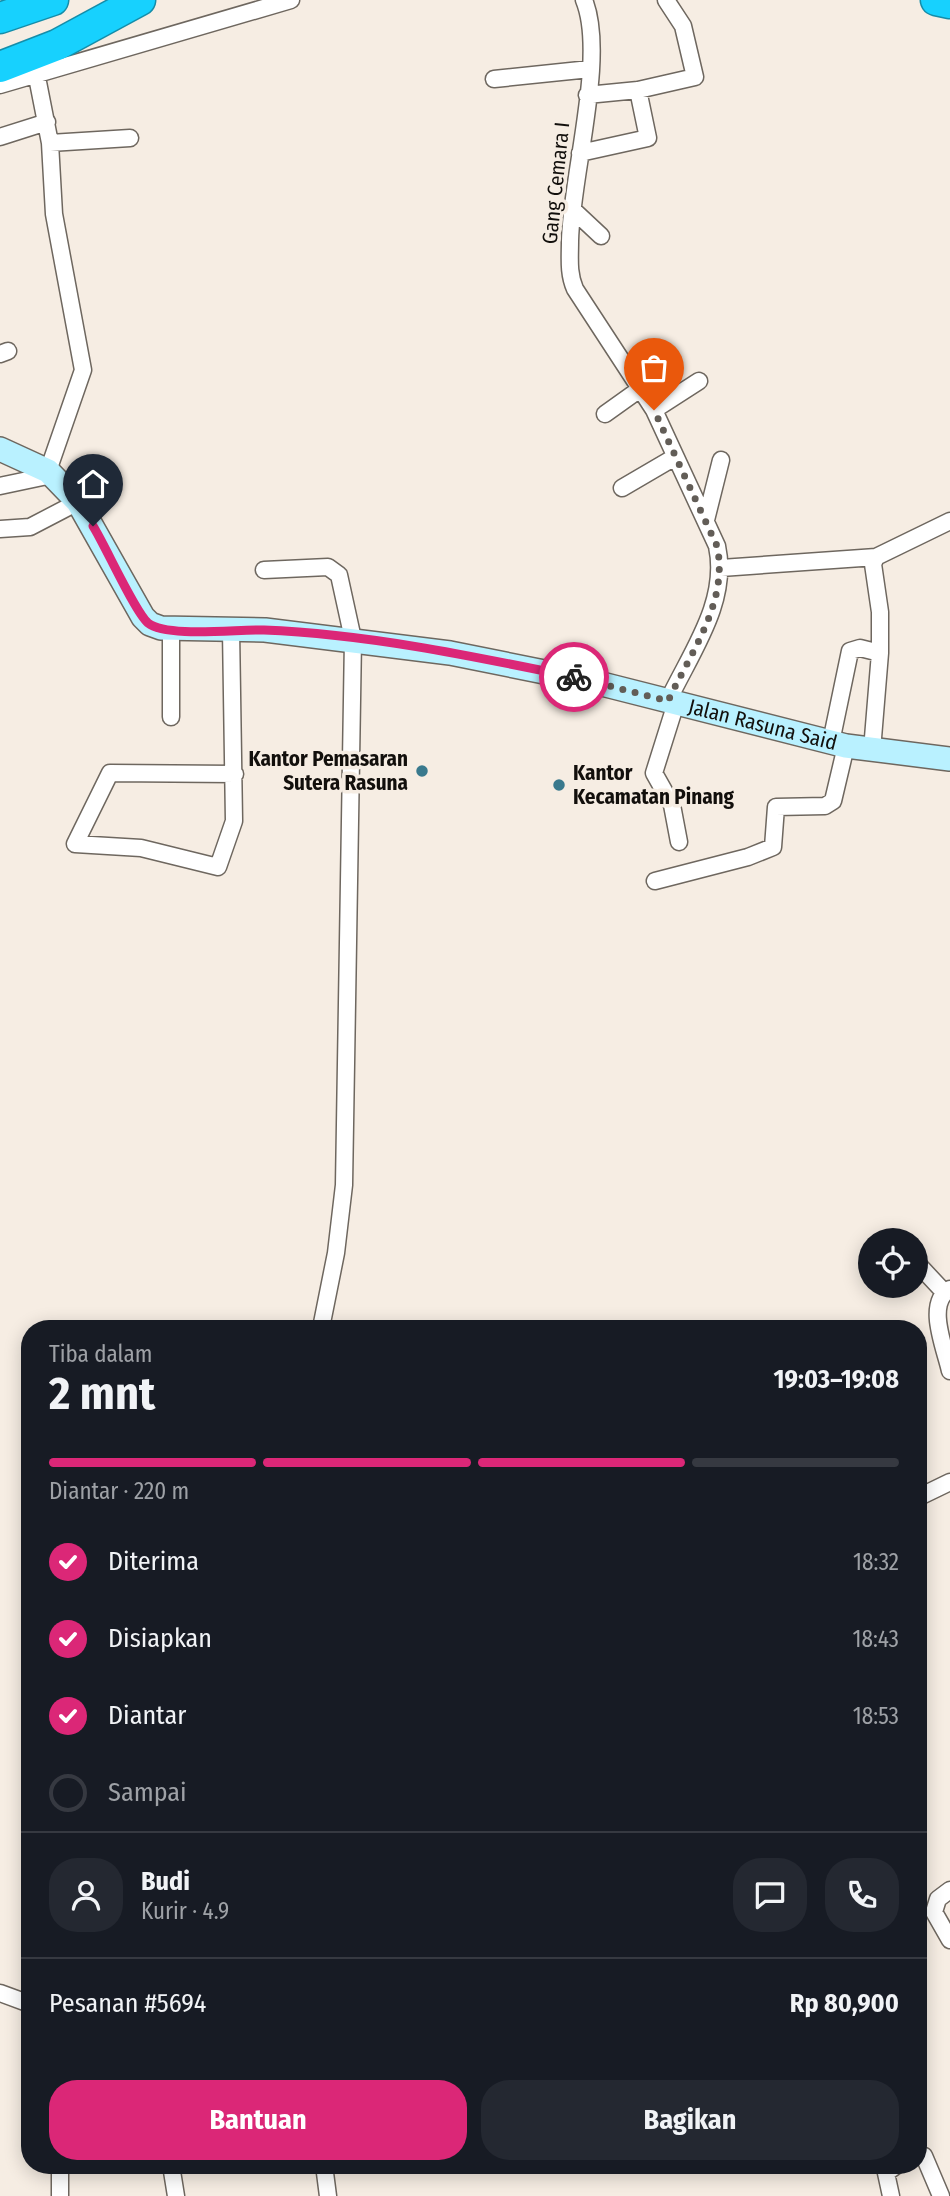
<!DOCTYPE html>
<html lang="id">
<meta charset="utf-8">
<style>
:root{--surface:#171b24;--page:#242831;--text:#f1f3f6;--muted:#9ea1a6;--line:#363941;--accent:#db2777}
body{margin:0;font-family:"Fira Sans Condensed",sans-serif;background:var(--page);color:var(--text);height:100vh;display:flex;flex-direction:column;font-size:26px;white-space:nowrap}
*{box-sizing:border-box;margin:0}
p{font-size:23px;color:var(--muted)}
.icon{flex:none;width:38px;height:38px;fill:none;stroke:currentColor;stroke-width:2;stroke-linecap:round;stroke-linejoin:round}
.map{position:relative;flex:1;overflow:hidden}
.drawer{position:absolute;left:21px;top:1320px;width:906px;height:854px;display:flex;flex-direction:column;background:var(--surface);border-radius:28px;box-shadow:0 4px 18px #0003}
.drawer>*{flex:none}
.fabs{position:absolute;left:858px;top:1228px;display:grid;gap:14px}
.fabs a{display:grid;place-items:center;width:70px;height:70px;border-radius:50%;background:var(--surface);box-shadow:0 4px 18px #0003;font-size:35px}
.pin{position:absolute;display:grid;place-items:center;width:60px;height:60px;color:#fff;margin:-72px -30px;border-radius:50% 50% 50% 0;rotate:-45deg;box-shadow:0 0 7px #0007}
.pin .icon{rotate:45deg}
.courier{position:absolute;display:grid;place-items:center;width:70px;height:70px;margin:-35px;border:5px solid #db2777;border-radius:50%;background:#fff;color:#222;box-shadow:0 2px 9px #0007}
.headline em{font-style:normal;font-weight:700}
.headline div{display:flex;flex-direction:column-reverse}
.headline{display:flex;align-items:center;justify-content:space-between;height:119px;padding:0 28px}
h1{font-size:46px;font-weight:700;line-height:52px}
.bar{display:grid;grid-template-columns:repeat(4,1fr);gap:10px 7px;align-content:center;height:84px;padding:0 28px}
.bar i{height:9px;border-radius:5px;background:var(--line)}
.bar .on{background:var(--accent)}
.bar p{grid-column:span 4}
.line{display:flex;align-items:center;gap:18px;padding:0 28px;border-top:2px solid var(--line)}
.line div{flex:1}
.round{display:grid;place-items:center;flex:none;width:74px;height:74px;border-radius:28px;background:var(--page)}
ol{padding:0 28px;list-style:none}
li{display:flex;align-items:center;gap:21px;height:77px}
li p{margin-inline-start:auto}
li .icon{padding:7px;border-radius:50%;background:var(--accent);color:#fff;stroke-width:4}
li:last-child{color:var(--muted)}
li i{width:38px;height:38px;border:4px solid var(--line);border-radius:50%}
.cta{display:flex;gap:14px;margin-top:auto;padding:14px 28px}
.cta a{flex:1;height:80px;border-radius:28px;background:var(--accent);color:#fff;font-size:28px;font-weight:700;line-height:80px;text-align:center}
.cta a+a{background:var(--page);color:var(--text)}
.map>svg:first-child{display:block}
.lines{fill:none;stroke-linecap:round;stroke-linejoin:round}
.street-casing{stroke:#6e675f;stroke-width:19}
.secondary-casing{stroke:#6e675f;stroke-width:26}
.highway-casing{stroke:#158da9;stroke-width:33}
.street{stroke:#fff;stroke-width:16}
.secondary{stroke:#b9f1ff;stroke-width:23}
.highway{stroke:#17d1fe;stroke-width:30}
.done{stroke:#625d57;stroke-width:7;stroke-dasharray:0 12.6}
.route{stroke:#db2777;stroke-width:9}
.poi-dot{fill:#39798d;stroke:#f6ede3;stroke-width:2.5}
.labels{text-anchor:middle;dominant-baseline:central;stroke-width:7;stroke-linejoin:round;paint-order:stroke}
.street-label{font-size:21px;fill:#120f0c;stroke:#f6ede3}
.poi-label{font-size:21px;font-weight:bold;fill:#120f0c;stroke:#f6ede3;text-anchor:end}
</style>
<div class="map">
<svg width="950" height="2196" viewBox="0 0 950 2196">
<rect width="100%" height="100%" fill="#f6ede3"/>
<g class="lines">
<g class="street-casing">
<path id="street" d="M584,0C607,56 571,176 570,241C570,258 568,273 575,289L654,410L717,546C729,602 691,652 668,701
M37,77L50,143L54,214L83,370L48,471
M494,79L590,69
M0,85L291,0
M587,95L638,90L695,77L683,26L666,0
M0,137L47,122
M50,143L130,138
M580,153L648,138L638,90
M570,207L601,236
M0,354L8,351
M654,410L699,381
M605,414L640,389
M0,486L52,475
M622,488L675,457
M706,520L721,460
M0,529L30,527L78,502
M721,568L876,557L950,521
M264,570L328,567L339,575L353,639L344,1185L336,1253L321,1328
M171,629V717
M231,630L234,821L218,867L141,848L75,844L110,773L235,774
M676,703L654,773L672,805L679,842
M831,742L850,651L860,648L880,653V612L873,564L876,557
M872,750L880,653
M655,881L748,857L773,847L776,807L825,806L833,801L846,746
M915,1261L944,1292
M950,1289C925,1303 945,1348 950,1371
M919,1497L950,1482
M950,1890L938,1899L934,1912L950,1940
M0,1993L30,2004
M919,2156H924L941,2196
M60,2165V2196
M171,2165L176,2196
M324,2165L328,2196
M891,2196L886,2173L897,2165"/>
</g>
<g class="secondary-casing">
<g id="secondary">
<path id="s1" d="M0,449L48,471L78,502L143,617L150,624L161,628L265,630L450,653L594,682L846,746L950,759"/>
</g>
</g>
<g class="highway-casing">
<path id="highway" d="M936,0L950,3
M0,18L53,0
M0,67L57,45L140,0"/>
</g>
<use href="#street" class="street"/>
<use href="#secondary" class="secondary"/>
<use href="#highway" class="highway"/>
</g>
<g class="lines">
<path class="done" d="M574,677L668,701C691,652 729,601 717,546L654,410"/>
<path class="route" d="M93,526C105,545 135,612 148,623C167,638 238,629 264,630C367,634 472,656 574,677"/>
</g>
<g class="poi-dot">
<circle cx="422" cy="771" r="7"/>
<circle cx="559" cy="785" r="7"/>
</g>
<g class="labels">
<g class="street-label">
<text transform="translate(556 183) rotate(-84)">Gang Cemara I</text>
<text stroke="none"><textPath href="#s1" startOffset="861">Jalan Rasuna Said</textPath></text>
</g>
<g class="poi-label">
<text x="408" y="759">Kantor Pemasaran<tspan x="408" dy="24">Sutera Rasuna</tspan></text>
<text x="573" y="773" text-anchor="start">Kantor<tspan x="573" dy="24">Kecamatan Pinang</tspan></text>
</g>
</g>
</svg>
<div class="fabs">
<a><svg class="icon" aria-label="locate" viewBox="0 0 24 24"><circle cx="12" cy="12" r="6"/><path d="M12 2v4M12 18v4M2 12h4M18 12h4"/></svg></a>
</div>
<div class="pin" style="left:654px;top:410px;background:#ea580c"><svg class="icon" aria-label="bag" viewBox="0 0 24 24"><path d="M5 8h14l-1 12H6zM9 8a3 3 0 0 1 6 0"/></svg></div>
<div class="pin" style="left:93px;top:526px;background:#1f2937"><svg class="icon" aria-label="home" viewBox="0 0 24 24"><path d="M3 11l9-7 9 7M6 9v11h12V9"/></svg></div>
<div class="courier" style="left:574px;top:677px"><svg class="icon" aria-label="bike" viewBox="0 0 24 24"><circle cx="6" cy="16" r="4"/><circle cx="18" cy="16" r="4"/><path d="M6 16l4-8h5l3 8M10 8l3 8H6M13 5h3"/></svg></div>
<section class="drawer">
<div class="headline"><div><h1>2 mnt</h1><p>Tiba dalam</p></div><em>19:03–19:08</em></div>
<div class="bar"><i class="on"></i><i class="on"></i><i class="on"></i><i></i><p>Diantar · 220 m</p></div>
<ol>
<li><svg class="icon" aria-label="check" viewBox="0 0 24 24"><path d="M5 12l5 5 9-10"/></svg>Diterima<p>18:32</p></li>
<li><svg class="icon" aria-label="check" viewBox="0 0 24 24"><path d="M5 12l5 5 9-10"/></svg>Disiapkan<p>18:43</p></li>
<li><svg class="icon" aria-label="check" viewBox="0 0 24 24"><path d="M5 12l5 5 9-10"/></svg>Diantar<p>18:53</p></li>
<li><i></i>Sampai</li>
</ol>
<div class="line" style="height:126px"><a class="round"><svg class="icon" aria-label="person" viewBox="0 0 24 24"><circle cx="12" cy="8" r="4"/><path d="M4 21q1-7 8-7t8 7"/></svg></a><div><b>Budi</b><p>Kurir · 4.9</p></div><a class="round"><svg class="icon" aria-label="chat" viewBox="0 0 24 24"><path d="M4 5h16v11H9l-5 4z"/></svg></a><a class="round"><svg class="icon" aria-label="phone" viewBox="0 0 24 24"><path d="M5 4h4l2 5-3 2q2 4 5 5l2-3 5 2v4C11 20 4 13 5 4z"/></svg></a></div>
<div class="line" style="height:91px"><div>Pesanan #5694</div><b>Rp 80,900</b></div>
<div class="cta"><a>Bantuan</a><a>Bagikan</a></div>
</section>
</div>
